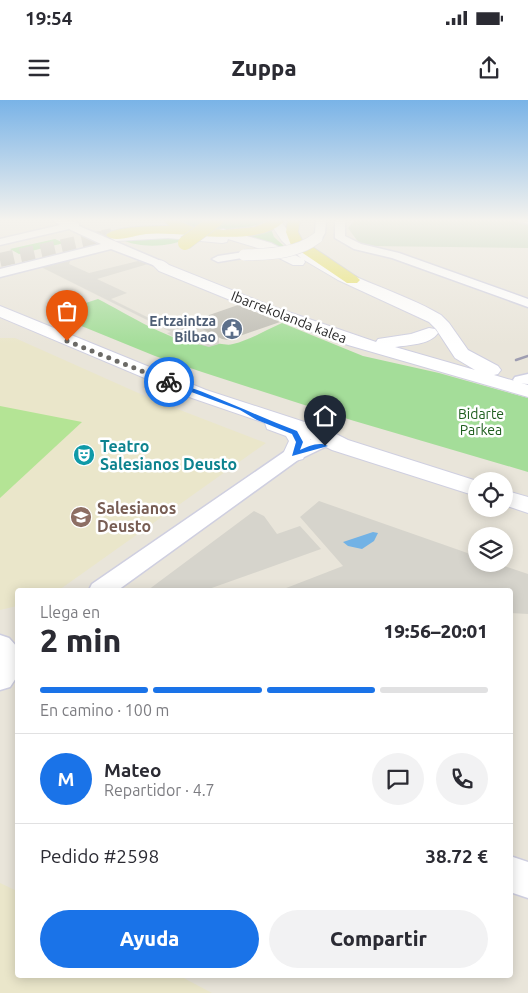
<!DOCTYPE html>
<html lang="es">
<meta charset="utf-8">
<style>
:root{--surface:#fff;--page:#f2f2f3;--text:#2b2b33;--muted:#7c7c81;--line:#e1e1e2;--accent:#1a73e8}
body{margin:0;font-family:Ubuntu,sans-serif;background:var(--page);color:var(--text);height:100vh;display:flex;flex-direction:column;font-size:19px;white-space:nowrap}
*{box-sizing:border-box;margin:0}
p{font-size:16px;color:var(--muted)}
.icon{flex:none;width:28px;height:28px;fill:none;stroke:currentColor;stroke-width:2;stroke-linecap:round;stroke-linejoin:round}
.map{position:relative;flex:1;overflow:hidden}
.sheet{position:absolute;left:15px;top:488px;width:498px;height:390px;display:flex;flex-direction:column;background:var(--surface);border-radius:5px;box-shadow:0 2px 12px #0003}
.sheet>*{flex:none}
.fabs{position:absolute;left:468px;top:372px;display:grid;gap:10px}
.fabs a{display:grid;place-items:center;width:45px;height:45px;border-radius:50%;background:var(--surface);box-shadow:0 2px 12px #0003;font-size:25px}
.pin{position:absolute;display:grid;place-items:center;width:42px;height:42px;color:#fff;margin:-51px -21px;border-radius:50% 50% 50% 0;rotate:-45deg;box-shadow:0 0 5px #0007}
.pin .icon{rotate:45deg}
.courier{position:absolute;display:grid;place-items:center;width:50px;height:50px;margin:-25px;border:4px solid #1a73e8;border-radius:50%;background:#fff;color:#222;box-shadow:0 1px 6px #0007}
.overview em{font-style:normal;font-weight:800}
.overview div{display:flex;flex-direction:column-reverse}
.overview{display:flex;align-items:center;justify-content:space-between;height:85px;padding:0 25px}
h1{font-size:32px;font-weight:800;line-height:38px}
.bar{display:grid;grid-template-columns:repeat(4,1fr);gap:8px 5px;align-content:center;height:60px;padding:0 25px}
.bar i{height:6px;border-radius:4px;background:var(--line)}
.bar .active{background:var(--accent)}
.bar p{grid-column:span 4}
.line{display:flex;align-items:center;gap:12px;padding:0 25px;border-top:1px solid var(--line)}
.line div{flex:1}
.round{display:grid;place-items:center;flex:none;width:52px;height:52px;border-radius:26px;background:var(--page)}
.action{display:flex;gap:10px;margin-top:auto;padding:10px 25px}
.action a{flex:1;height:58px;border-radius:30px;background:var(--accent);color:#fff;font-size:20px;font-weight:800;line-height:58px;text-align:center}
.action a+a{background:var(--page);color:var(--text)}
.status{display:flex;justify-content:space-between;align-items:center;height:35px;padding:0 25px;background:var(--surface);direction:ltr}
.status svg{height:14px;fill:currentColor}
header{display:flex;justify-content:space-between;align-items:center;height:65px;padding:0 25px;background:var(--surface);font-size:22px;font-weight:800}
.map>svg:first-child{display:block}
.education{fill:#eae6ca}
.green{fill:#a4dd99}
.cemetery{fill:#bcd2b2}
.pitch{fill:#b4e495}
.plaza{fill:#d6d4cc}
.water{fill:#72b2e5}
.building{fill:#c1bfb6}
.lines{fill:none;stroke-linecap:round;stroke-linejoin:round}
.secondary-tunnel{stroke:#c2bfb6;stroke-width:14;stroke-dasharray:14 7;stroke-linecap:butt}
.primary-tunnel{stroke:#c2bfb6;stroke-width:14;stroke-dasharray:14 7;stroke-linecap:butt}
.minor-casing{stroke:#cfcfe0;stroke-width:3}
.secondary-casing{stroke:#cfcfe0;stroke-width:2}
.primary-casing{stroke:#c7c7c7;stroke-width:2}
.minor{fill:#fff;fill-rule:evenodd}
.secondary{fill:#fff;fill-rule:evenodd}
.primary{fill:#e6e061;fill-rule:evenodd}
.rail{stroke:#9e9db1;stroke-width:2.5}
.minor-bridge-casing{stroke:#cfcfe0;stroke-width:12;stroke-linecap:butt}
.primary-bridge-casing{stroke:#c7c7c7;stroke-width:15;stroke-linecap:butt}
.minor-bridge{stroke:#fff;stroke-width:11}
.primary-bridge{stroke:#e6e061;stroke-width:14}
.route{fill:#1a73e8}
.done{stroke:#6b6a66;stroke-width:5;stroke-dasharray:0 9}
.labels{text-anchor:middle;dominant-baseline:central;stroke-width:5;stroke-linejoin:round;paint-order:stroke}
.far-street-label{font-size:14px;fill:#272727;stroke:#fff}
.far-service-label{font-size:14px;font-weight:bold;fill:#4e5e75;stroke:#fff;text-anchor:end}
.far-park-label{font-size:14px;fill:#1f5e1e;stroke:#fff}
.culture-label{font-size:16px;font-weight:bold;fill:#0d838f;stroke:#fff;text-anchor:start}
.education-label{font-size:16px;font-weight:bold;fill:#785e54;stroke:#fff;text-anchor:start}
</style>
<div class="status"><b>19:54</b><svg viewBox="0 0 49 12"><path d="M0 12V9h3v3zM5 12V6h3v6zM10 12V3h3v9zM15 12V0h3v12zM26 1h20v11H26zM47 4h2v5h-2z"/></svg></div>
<header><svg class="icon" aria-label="menu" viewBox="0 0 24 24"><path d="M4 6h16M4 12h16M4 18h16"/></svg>Zuppa<svg class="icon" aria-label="share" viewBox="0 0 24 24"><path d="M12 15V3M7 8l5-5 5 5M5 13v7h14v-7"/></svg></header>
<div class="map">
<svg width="528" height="893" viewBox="0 0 528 893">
<rect width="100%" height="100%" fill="#e9e5da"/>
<path class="education" d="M0,238H15L154,300L266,343L59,490H18L17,506L0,510Z
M0,783L17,791L18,875H178L212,893H0Z"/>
<path class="green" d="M180,120H268C250,132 197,135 180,120Z
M271,129L274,137L285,147C278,148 249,137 239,134Z
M190,138C169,147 141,149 120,139Z
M55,139L64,143L19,154L10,149Z
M98,199C128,214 185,252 218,244C222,243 227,246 233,244C250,240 266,230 282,223L363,256L439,273L528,298V372L351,320L202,272L155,256L52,214Z"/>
<path class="cemetery" d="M355,120H512L528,125V148L370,146L359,143L348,128Z"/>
<path class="pitch" d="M0,306L82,322L0,398Z"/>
<path class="plaza" d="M66,160L70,161L69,164L89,173L138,161L148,164L97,179L127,193L111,199L169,228L189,222L219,236V244L209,247L175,238L167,233L171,232L41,167Z
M319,401L476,456V464H498L528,474V514L510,513V490H281L343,466L300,417Z
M254,411L264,416L277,434L300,426L321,449L206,490H148Z"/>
<path class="water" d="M373,432L378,433L374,441L362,449L348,446L343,442Z"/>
<path class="building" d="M238,205L280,222L228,240L222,239L189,222Z"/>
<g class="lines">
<path class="secondary-tunnel" d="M88,139L116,137"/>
<path class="primary-tunnel" d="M0,160L112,135"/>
<g class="minor-casing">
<path id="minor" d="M52,120C61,119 70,121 79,123V126L161,161L163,163L157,166L153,165L111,149L0,177V169L101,144L69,129L0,145V139L60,125Z
M316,120H326L325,133L321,140L317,141L312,138L315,133Z
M335,120H345V136L361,144L399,153L528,199V207L392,158L354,149L335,138Z
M519,120H528V124L520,122Z
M244,152L250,155L248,157L218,162L212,159L218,156Z
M528,274V284L515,283L513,280L515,277Z
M321,324L327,325L332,333L327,346L298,360L118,490H89L92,484L284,352L312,339L314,333L312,329L315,325Z
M0,535L9,538L18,548V575L10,587L0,590Z
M510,756L528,762V798L510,792Z"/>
</g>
<g class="secondary-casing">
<path id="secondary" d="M272,120H280C318,175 387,183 441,215L449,223L468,250L498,266L501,270L498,274L494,275L528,285V297L348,245L262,213L159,171L152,164L154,161C161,159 164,161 169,165L274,207L376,242L378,239L411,234L429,228L435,229L438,233C430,245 408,245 395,247L475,270L455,258L436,229L429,222L338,180L304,160L305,162L303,165H293L261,149L228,139L227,142L222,143L168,138L116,141L109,137L116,133L168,130L218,135V130L223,129L271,143L301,158L282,141L270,123Z
M0,206L206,290L326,329L348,340L477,381L476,396L332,350L310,339L311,341L303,359L295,361L287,359L283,354L289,341L286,336L267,329L265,323L192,298L0,217Z
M504,390L528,397V413L504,405Z"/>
</g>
<g class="primary-casing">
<path id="primary" d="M163,120H177L193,127L224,130L255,127L271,120H285C261,150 181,130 146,134C136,135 113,144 106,135C114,126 157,126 170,126Z
M288,120H300L298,132L302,140L357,177L360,180L357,183H347L291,145L286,132Z"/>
</g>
<use href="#minor" class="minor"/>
<use href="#secondary" class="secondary"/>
<use href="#primary" class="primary"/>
<path class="rail" d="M516,260L528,256"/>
<g class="minor-bridge-casing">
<path id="minor-bridge" d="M244,155C270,154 296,154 317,138"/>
</g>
<g class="primary-bridge-casing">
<path id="primary-bridge" d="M185,143L216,120"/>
</g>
<use href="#minor-bridge" class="minor-bridge"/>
<use href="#primary-bridge" class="primary-bridge"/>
</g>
<linearGradient id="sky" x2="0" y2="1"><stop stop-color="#79b3e7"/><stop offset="0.49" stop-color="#f5f3ee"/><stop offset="1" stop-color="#f5f3ee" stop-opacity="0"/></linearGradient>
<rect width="528" height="245" fill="url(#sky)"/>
<path class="route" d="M169,280C213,294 254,315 297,331L303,342L300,350C308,346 320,341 328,346L292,356L296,342L292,334L257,320L240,310L167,283Z"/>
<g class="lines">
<path class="done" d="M67,241L169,282"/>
</g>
<defs>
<g id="civic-disc" transform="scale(1.125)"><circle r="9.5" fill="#5c6f8a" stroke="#fff"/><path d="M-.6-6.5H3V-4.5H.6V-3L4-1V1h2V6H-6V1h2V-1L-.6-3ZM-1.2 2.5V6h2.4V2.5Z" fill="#fff"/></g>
<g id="theatre-disc" transform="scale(1.125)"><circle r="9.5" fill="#0f9aa8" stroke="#fff"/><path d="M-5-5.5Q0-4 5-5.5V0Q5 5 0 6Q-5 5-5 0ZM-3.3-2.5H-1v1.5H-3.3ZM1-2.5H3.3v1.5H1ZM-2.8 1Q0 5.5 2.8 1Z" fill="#fff"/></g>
<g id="university-disc" transform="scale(1.125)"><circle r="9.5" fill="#8d6e63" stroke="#fff"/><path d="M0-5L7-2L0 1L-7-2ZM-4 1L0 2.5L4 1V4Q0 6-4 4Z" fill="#fff"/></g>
</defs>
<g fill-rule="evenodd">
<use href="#civic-disc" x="232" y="229"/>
<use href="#theatre-disc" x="84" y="355"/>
<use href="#university-disc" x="81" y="417"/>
</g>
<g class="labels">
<g class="far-street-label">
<text transform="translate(289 217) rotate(21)">Ibarrekolanda kalea</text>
</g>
<g class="far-service-label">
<text x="216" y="221">Ertzaintza<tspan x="216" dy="16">Bilbao</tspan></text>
</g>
<g class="far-park-label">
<text x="481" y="314">Bidarte<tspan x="481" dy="16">Parkea</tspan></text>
</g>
<g class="culture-label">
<text x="100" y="346">Teatro<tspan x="100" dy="18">Salesianos Deusto</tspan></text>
</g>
<g class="education-label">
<text x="97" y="408">Salesianos<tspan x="97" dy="18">Deusto</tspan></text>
</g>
</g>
</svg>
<div class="fabs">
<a><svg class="icon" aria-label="locate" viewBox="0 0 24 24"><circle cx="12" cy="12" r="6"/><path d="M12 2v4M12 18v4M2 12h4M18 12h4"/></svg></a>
<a><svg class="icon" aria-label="layers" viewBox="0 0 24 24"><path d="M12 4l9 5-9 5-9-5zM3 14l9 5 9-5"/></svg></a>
</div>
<div class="pin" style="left:67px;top:241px;background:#ea580c"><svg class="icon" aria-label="bag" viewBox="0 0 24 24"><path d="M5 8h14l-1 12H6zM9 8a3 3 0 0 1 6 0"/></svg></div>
<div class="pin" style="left:325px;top:346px;background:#1f2937"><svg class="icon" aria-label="home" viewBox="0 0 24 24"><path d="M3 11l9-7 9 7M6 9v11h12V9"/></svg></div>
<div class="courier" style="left:169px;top:282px"><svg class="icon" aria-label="bike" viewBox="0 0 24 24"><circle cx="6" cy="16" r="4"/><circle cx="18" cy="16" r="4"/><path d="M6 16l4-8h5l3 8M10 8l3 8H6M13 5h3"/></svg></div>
<section class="sheet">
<div class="overview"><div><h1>2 min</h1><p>Llega en</p></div><em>19:56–20:01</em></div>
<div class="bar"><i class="active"></i><i class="active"></i><i class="active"></i><i></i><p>En camino · 100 m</p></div>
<div class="line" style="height:90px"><b class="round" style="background:var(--accent);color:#fff">M</b><div><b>Mateo</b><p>Repartidor · 4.7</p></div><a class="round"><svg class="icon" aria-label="chat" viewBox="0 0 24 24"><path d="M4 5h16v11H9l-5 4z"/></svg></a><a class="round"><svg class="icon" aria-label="phone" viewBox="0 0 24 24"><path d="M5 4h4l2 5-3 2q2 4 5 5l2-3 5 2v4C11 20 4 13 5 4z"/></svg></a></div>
<div class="line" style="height:65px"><div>Pedido #2598</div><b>38.72 €</b></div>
<div class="action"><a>Ayuda</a><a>Compartir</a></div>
</section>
</div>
